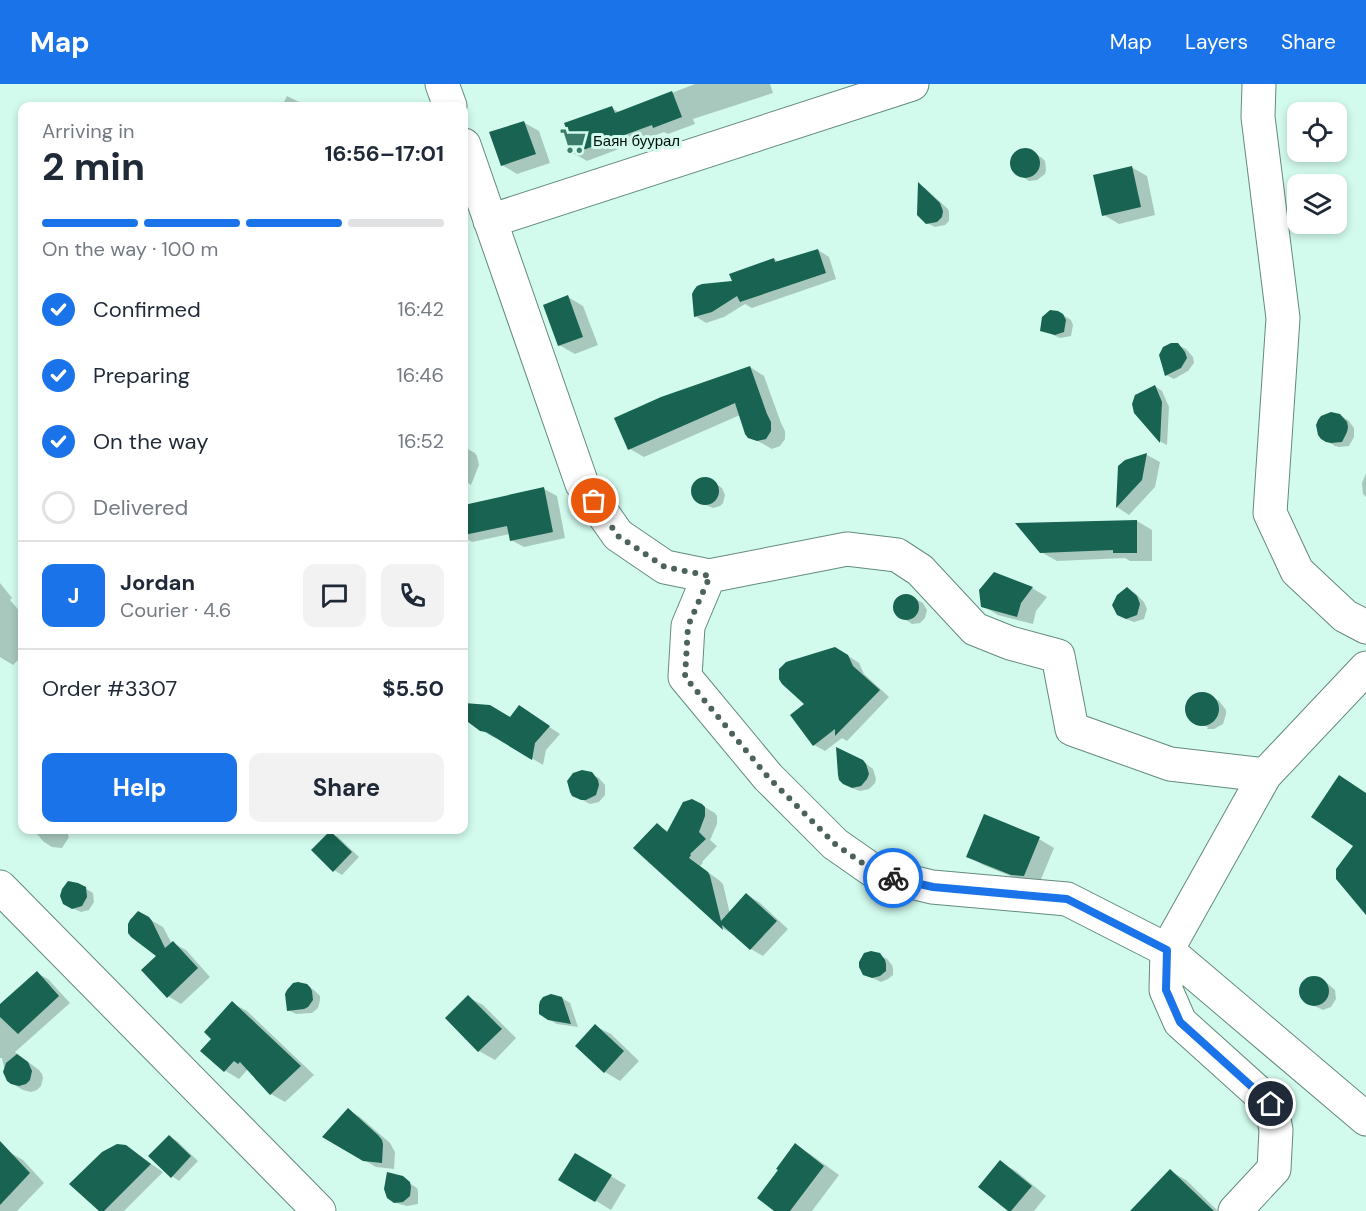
<!DOCTYPE html>
<meta charset="utf-8">
<style>
:root{--surface:#fff;--page:#f2f2f3;--text:#1f2937;--muted:#747a83;--line:#e0e1e3;--accent:#1a73e8}
body{margin:0;font-family:"DM Sans",sans-serif;background:var(--page);color:var(--text);height:100vh;display:flex;flex-direction:column;font-size:22px;white-space:nowrap}
*{box-sizing:border-box;margin:0}
p{font-size:20px;color:var(--muted)}
.icon{flex:none;width:33px;height:33px;fill:none;stroke:currentColor;stroke-width:2;stroke-linecap:round;stroke-linejoin:round}
.map{position:relative;flex:1;overflow:hidden}
.side{position:absolute;left:18px;top:18px;width:450px;height:732px;display:flex;flex-direction:column;background:var(--surface);border-radius:12px;box-shadow:0 3px 9px #0003}
.side>*{flex:none}
.fabs{position:absolute;left:1287px;top:18px;display:grid;gap:12px}
.fabs a{display:grid;place-items:center;width:60px;height:60px;border-radius:12px;background:var(--surface);box-shadow:0 3px 9px #0003;font-size:30px}
.pin{position:absolute;display:grid;place-items:center;width:51px;height:51px;color:#fff;margin:-26px;border:3px solid #fff;border-radius:50%;box-shadow:0 2px 6px #0007}
.courier{position:absolute;display:grid;place-items:center;width:60px;height:60px;margin:-30px;border:4px solid #1a73e8;border-radius:50%;background:#fff;color:#222;box-shadow:0 2px 8px #0007}
.overview em{font-style:normal;font-weight:700}
.overview div{display:flex;flex-direction:column-reverse}
.overview{display:flex;align-items:center;justify-content:space-between;height:102px;padding:0 24px}
h1{font-size:39px;font-weight:700;line-height:45px}
.bar{display:grid;grid-template-columns:repeat(4,1fr);gap:9px 6px;align-content:center;height:72px;padding:0 24px}
.bar i{height:8px;border-radius:4px;background:var(--line)}
.bar .current{background:var(--accent)}
.bar p{grid-column:span 4}
.line{display:flex;align-items:center;gap:15px;padding:0 24px;border-top:2px solid var(--line)}
.line div{flex:1}
.round{display:grid;place-items:center;flex:none;width:63px;height:63px;border-radius:12px;background:var(--page)}
ol{padding:0 24px;list-style:none}
li{display:flex;align-items:center;gap:18px;height:66px}
li p{margin-inline-start:auto}
li .icon{padding:6px;border-radius:50%;background:var(--accent);color:#fff;stroke-width:4}
li:last-child{color:var(--muted)}
li i{width:33px;height:33px;border:3px solid var(--line);border-radius:50%}
.action{display:flex;gap:12px;margin-top:auto;padding:12px 24px}
.action a{flex:1;height:69px;border-radius:12px;background:var(--accent);color:#fff;font-size:24px;font-weight:700;line-height:69px;text-align:center}
.action a+a{background:var(--page);color:var(--text)}
header{display:flex;align-items:center;gap:36px;box-sizing:border-box;height:84px;padding:0 30px;background:var(--accent);color:#fff}
header strong{font-size:28px}
nav{display:flex;gap:33px;margin-inline-start:auto;font-size:21px}
.map>svg:first-child{display:block}
.shadow{fill:#0003}
.building{fill:#186351}
.lines{fill:none;stroke-linecap:round;stroke-linejoin:round}
.street-casing{stroke:#648a7e;stroke-width:35}
.street{stroke:#fff;stroke-width:33}
.done{stroke:#4c635b;stroke-width:6;stroke-dasharray:0 10.8}
.route{stroke:#1a73e8;stroke-width:8}
.labels{text-anchor:middle;dominant-baseline:central;stroke-width:6;stroke-linejoin:round;paint-order:stroke}
.poi-label{font-size:15px;fill:#04110d;stroke:#d2fbed;text-anchor:start}
</style>
<header>
<strong>Map</strong>
<nav><a>Map</a><a>Layers</a><a>Share</a></nav>
</header>
<div class="map">
<svg width="1366" height="1127" viewBox="0 0 1366 1127">
<rect width="100%" height="100%" fill="#d2fbed"/>
<path class="shadow" d="M695,0H772H770L773,9L693,35L695,40L668,50L664,48L587,77L573,69L612,24L620,29Z
M287,12L301,19L308,22H282Z
M523,38L539,47L550,79L517,90L502,81Z
M1021,66H1030L1042,74L1045,77L1046,86L1045,90L1037,96L1029,97L1014,87L1012,84L1011,80L1014,71Z
M1131,83L1147,92L1155,131L1119,140L1104,131Z
M919,101L925,104L948,125L949,128V137L945,141L935,143L927,139Z
M818,166L829,173L836,195L752,224L745,220L724,233L706,239L695,232L734,198L774,175L779,178Z
M568,213L583,222L598,261L575,270L559,261Z
M1063,231L1071,236L1073,241L1071,252L1060,254L1042,246Z
M1178,261L1186,265L1193,273L1194,279L1188,287L1174,295L1166,291Z
M750,283L764,292L781,339L785,347V355L780,362L772,365L749,352L740,331L644,373L630,365Z
M1155,302L1162,307L1169,323L1167,361L1161,358L1136,328Z
M1340,332L1348,336L1354,344V353L1349,362L1339,363L1335,362L1322,354Z
M464,363L475,369L477,372L479,381L471,401L464,396Z
M1147,371L1160,378L1155,403L1129,431L1117,423L1120,383L1126,377Z
M1366,389V413L1363,410L1362,399Z
M702,395L711,397L722,404L725,411L723,419L720,422L713,424L706,421L698,417L693,411V407L695,400Z
M544,405L557,412L565,454L524,463L511,456L510,450L472,458L464,453V424Z
M1137,437L1152,446V477H1130L1125,474L1057,477L1041,468Z
M0,499L12,514L10,516L22,530V572L13,581L0,573Z
M1032,504L1047,513L1036,527L1033,540L998,531L983,522Z
M1127,505L1135,509L1144,518L1147,525L1144,535L1134,538L1126,535Z
M908,511L923,519L927,526L925,534L920,539L912,540L897,530L894,521L900,513Z
M847,571L859,579L864,590L889,613L847,657L842,654L825,667L814,661L806,620Z
M1201,609L1207,610L1219,617L1226,626V630L1223,640L1214,645H1207L1208,643L1195,639L1188,632L1186,627L1188,617L1192,613Z
M464,620L489,623L510,635L530,630L560,650L546,666L543,681L498,654L493,653L481,646L464,633Z
M862,677L873,685L876,695L875,699L869,705L860,707L852,704Z
M591,690L599,694L605,701V711L599,718L590,720L573,711Z
M692,716L715,729L717,732V740L710,756L717,762L702,778L703,779L700,782L720,797L723,800L730,830L747,811L759,818L788,845L763,872L751,865L736,852L724,845L635,764L657,741L669,748Z
M36,746H66L69,753L62,764L52,763L44,758L37,750Z
M331,749L338,753L359,773L342,791L334,786Z
M1039,755L1054,764L1039,800L1028,799L983,781L968,772Z
M78,800L93,809L94,818L89,826L81,828L72,824Z
M138,829L163,843L172,860L173,859L186,866L210,893L181,920L168,912L159,872Z
M879,871L887,875L892,881L893,885V891L888,895L881,898L864,890Z
M37,889L48,895L70,919L15,968L39,986L42,990L43,994L41,1002L37,1006L31,1008L23,1006L11,999L6,992L2,974H0V922Z
M1311,894L1320,895L1328,900L1335,906L1336,915L1331,923L1323,926L1306,918L1301,911L1300,907L1304,898Z
M306,901L314,906L320,912V916L318,924L312,929L296,930L288,926Z
M468,913L483,921L516,954L495,976L479,967L447,934Z
M562,914L570,919L578,943L557,940L548,935Z
M232,919L247,927L314,991L285,1018L271,1010L248,985L239,995L224,986Z
M595,942L611,950L639,977L620,997L605,988L577,961Z
M348,1026L360,1033L390,1059L395,1068L394,1085L376,1083L324,1053Z
M170,1053L177,1057L198,1077L179,1097L172,1092Z
M795,1061L810,1070L839,1091L812,1127H777Z
M9,1068L23,1076L44,1099L17,1127H0V1076Z
M135,1069L163,1088L124,1127H101Z
M575,1071L626,1101L611,1126L560,1095Z
M1000,1078L1016,1087L1046,1112L1034,1127H1010Z
M1170,1087L1186,1096L1218,1127H1155Z
M402,1094L417,1104L418,1108V1120L407,1122L399,1120L391,1116Z"/>
<path class="building" d="M672,7L682,33L653,44L652,41L572,70L564,48L567,47L564,39L612,22L615,29Z
M524,37L536,70L501,82L489,48Z
M1010 79a15 15 0 1 1 30 0a15 15 0 1 1-30 0Z
M1132,82L1141,123L1102,132L1093,91Z
M918,98L940,119L943,127L942,133L937,138L926,140L917,131Z
M818,165L826,189L740,218L737,212L712,228L694,233L692,210L694,206L697,202L702,200L732,197L729,190L774,174L775,178Z
M568,211L583,253L558,262L543,221Z
M1050,226L1058,227L1063,230L1066,236L1064,248L1055,251L1040,247L1042,233Z
M1171,259H1178L1185,268L1187,274L1181,284L1165,292L1159,271L1163,263Z
M750,282L767,330L771,338V347L766,355L757,357L748,354L745,350L735,319L628,366L614,334L661,313Z
M1155,301L1162,318L1160,359L1134,329L1132,320L1135,311Z
M1331,328L1340,330L1347,338L1348,343L1347,348L1342,358L1331,359L1326,358L1321,355L1318,351L1316,341L1318,336L1321,332Z
M1147,369L1142,396L1116,424L1118,382L1125,376Z
M691 407a14 14 0 1 1 28 0a14 14 0 1 1-28 0Z
M544,403L553,448L510,457L507,442L464,451V421Z
M1137,436V469H1113V466L1040,469L1015,439Z
M994,488L1033,503L1021,519L1017,533L981,523L979,506Z
M1127,503L1137,512L1140,520L1137,531L1126,535L1117,531L1112,521L1117,511Z
M893 523a13 13 0 1 1 26 0a13 13 0 1 1-26 0Z
M835,563L848,571L853,582L880,606L835,652V645L813,662L790,631L804,620L782,600L779,595V585L786,578Z
M1185 625a17 17 0 1 1 34 0a17 17 0 1 1-34 0Z
M464,619L490,621L510,633L519,621L550,642L535,659L532,676L486,648L480,647L464,635Z
M836,663L863,676L866,680L869,690L867,695L861,702L852,704L843,700L839,696L838,691Z
M582,686L592,688L598,696L599,701L596,711L586,716H581L572,712L570,708L567,697L573,689Z
M1339,691L1366,709V831L1336,795V785L1353,762L1311,733Z
M692,715L702,720L705,723V732L699,748L706,755L690,770L691,771L689,774L708,788L710,792L721,837L746,809L777,837L750,866L722,841L723,846L633,764L657,739L667,748L683,718Z
M984,730L1040,753L1024,792L1011,791L966,773Z
M330,747L352,768L333,788L311,766Z
M68,797L78,799L86,803L87,813L82,822L72,825L63,820L60,812L62,805Z
M138,827L149,833L152,837L165,864L173,857L198,884L167,914L141,886L156,872L131,853L128,849V840L130,836Z
M871,867L880,869L885,876L886,880V887L880,892L872,894L863,891L859,883V878L864,869Z
M37,887L59,912L18,950L0,933V920Z
M1299 907a15 15 0 1 1 30 0a15 15 0 1 1-30 0Z
M298,898L307,900L310,903L312,907L313,916L308,923L304,925L287,927L285,910L287,906L293,899Z
M551,910L562,913L571,940L548,936L539,930V921L540,917L543,913Z
M468,911L502,945L478,968L445,934Z
M232,917L301,982L270,1011L240,978L238,980L234,977L224,988L200,967L211,955L204,948Z
M595,940L624,967L604,989L575,962Z
M17,970L28,978L32,987L30,996L26,1000L19,1002L11,1000L7,997L3,988L6,979Z
M348,1024L378,1051L382,1056L383,1060L382,1079L363,1077L322,1053Z
M169,1051L191,1072L171,1094L148,1072Z
M0,1057L30,1089L0,1121Z
M795,1059L824,1082L790,1127H774L757,1114L778,1086L776,1085Z
M117,1060L126,1061L151,1080L104,1127H99L69,1100L102,1068Z
M575,1069L612,1091L595,1118L558,1096Z
M1000,1076L1032,1102L1011,1127H1008L978,1103Z
M1170,1085L1214,1127H1130Z
M387,1088L403,1092L410,1098L411,1103L410,1112L403,1118L394,1119L387,1114L384,1105Z"/>
<g class="lines">
<g class="street-casing">
<path id="street" d="M442,0L450,22
M1259,0L1258,33L1283,234L1270,429L1297,487L1345,532L1366,543
M464,61L582,400L618,451L665,483L709,492L847,465L897,471L920,486L975,545L1010,559L1058,572L1072,645L1170,680L1265,691
M490,137L912,0
M709,492L688,542L685,593L768,693L835,760L878,790L932,803L1067,815L1167,866L1366,1035
M0,803L319,1127
M1235,1127L1274,1085L1276,1046L1271,1020L1180,938L1166,906L1167,866L1265,691L1366,584"/>
</g>
<use href="#street" class="street"/>
</g>
<g class="lines">
<path class="done" d="M594,417L618,452L665,483L710,492L688,542L685,593L768,693L835,760L878,790L893,794"/>
<path class="route" d="M893,794L933,803L1067,815L1167,866L1166,906L1180,938L1271,1020"/>
</g>
<defs>
<g id="supermarket-bare" transform="scale(2.07)"><path d="M-6-5.5h2.5l.6 2H6L4.5 2H-2.5L-4.4-4H-6ZM-1.5 3.2a1.3 1.3 0 1 0 .1 0ZM3 3.2a1.3 1.3 0 1 0 .1 0Z" fill="#3c7c6a" stroke="#d2fbed" stroke-width="2.5" paint-order="stroke"/></g>
</defs>
<g fill-rule="evenodd">
<use href="#supermarket-bare" x="573" y="57"/>
</g>
<g class="labels">
<g class="poi-label">
<text x="593" y="57">Баян буурал</text>
</g>
</g>
</svg>
<div class="fabs">
<a><svg class="icon" aria-label="locate" viewBox="0 0 24 24"><circle cx="12" cy="12" r="6"/><path d="M12 2v4M12 18v4M2 12h4M18 12h4"/></svg></a>
<a><svg class="icon" aria-label="layers" viewBox="0 0 24 24"><path d="M12 4l9 5-9 5-9-5zM3 14l9 5 9-5"/></svg></a>
</div>
<div class="pin" style="left:594px;top:417px;background:#ea580c"><svg class="icon" aria-label="bag" viewBox="0 0 24 24"><path d="M5 8h14l-1 12H6zM9 8a3 3 0 0 1 6 0"/></svg></div>
<div class="pin" style="left:1271px;top:1020px;background:#1f2937"><svg class="icon" aria-label="home" viewBox="0 0 24 24"><path d="M3 11l9-7 9 7M6 9v11h12V9"/></svg></div>
<div class="courier" style="left:893px;top:794px"><svg class="icon" aria-label="bike" viewBox="0 0 24 24"><circle cx="6" cy="16" r="4"/><circle cx="18" cy="16" r="4"/><path d="M6 16l4-8h5l3 8M10 8l3 8H6M13 5h3"/></svg></div>
<section class="side">
<div class="overview"><div><h1>2 min</h1><p>Arriving in</p></div><em>16:56–17:01</em></div>
<div class="bar"><i class="current"></i><i class="current"></i><i class="current"></i><i></i><p>On the way · 100 m</p></div>
<ol>
<li><svg class="icon" aria-label="check" viewBox="0 0 24 24"><path d="M5 12l5 5 9-10"/></svg>Confirmed<p>16:42</p></li>
<li><svg class="icon" aria-label="check" viewBox="0 0 24 24"><path d="M5 12l5 5 9-10"/></svg>Preparing<p>16:46</p></li>
<li><svg class="icon" aria-label="check" viewBox="0 0 24 24"><path d="M5 12l5 5 9-10"/></svg>On the way<p>16:52</p></li>
<li><i></i>Delivered</li>
</ol>
<div class="line" style="height:108px"><b class="round" style="background:var(--accent);color:#fff">J</b><div><b>Jordan</b><p>Courier · 4.6</p></div><a class="round"><svg class="icon" aria-label="chat" viewBox="0 0 24 24"><path d="M4 5h16v11H9l-5 4z"/></svg></a><a class="round"><svg class="icon" aria-label="phone" viewBox="0 0 24 24"><path d="M5 4h4l2 5-3 2q2 4 5 5l2-3 5 2v4C11 20 4 13 5 4z"/></svg></a></div>
<div class="line" style="height:78px"><div>Order #3307</div><b>$5.50</b></div>
<div class="action"><a>Help</a><a>Share</a></div>
</section>
</div>
